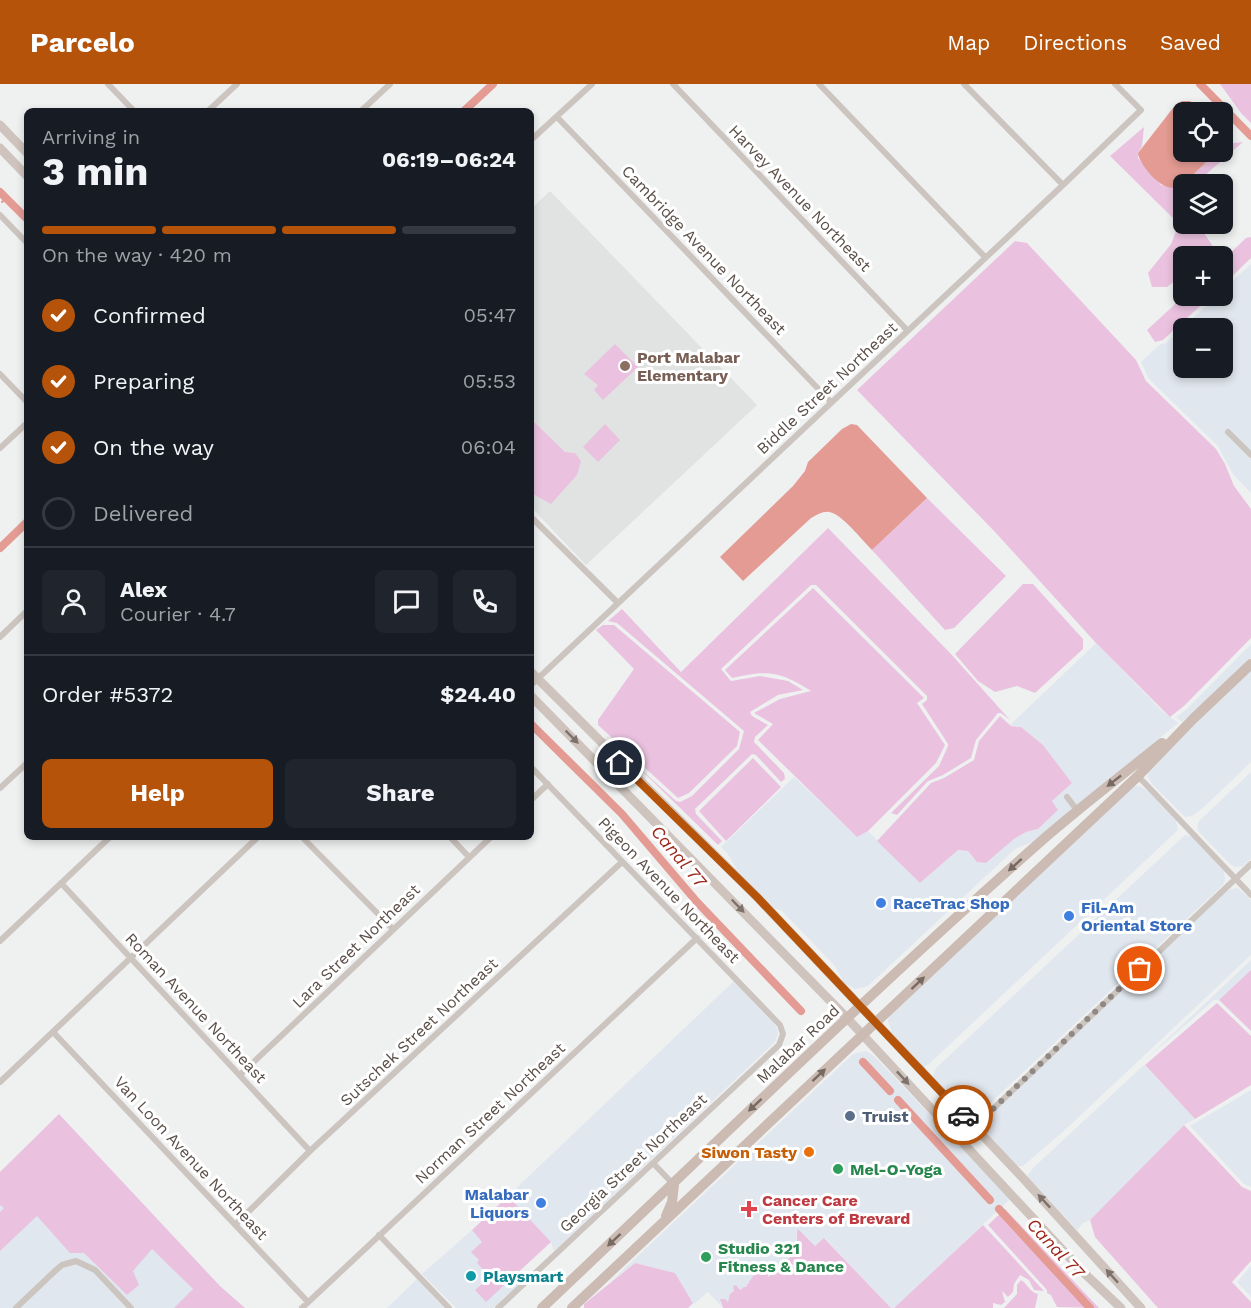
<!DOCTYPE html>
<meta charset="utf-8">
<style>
:root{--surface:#171b24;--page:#20242c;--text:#f1f3f6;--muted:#9ea1a6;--line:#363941;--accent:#b45309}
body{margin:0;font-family:"Work Sans",sans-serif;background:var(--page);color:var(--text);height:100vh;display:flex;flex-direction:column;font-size:22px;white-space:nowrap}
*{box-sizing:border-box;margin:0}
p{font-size:20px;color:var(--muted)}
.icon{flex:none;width:33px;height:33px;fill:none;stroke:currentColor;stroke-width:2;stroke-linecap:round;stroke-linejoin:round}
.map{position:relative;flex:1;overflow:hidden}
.panel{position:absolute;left:24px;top:24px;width:510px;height:732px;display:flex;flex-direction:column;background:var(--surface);border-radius:9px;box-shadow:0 3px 9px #0003}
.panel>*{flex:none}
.tools{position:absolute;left:1173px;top:18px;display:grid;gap:12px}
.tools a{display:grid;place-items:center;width:60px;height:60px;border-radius:9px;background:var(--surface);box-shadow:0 3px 9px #0003;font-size:30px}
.pin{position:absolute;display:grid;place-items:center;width:51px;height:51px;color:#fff;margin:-26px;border:3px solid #fff;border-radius:50%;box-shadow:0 2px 6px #0007}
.courier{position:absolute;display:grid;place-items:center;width:60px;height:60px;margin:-30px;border:4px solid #b45309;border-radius:50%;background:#fff;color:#222;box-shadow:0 2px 8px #0007}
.summary em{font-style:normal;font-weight:700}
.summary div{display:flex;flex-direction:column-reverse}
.summary{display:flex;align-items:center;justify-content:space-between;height:102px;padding:0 18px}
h1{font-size:39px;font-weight:700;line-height:45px}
.bar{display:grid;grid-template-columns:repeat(4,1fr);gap:9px 6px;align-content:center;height:72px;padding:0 18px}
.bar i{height:8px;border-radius:4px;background:var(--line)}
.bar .current{background:var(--accent)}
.bar p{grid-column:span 4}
.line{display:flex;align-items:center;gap:15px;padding:0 18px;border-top:2px solid var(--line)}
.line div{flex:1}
.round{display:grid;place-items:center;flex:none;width:63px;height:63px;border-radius:9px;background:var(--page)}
ol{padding:0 18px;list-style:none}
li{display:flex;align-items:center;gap:18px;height:66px}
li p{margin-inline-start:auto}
li .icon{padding:6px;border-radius:50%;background:var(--accent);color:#fff;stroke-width:4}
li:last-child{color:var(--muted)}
li i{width:33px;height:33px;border:3px solid var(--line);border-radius:50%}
.button{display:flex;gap:12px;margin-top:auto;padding:12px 18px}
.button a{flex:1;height:69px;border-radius:9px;background:var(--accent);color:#fff;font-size:24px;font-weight:700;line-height:69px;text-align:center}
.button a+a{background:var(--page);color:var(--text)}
header{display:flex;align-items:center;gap:36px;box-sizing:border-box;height:84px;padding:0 30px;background:var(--accent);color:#fff}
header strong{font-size:28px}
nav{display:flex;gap:33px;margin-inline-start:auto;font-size:21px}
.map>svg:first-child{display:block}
.commercial{fill:#e1e7ef;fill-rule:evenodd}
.education{fill:#e0e3e2}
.green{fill:#eac2e0}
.water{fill:#e39b93}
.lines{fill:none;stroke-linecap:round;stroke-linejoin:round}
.stream{stroke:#e39b93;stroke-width:2}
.canal{stroke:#e39b93;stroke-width:8}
.street{stroke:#ccc4bf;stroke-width:6}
.secondary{stroke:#cfc4bd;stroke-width:9}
.primary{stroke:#cbbbb2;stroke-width:10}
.oneway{fill:#7e726c}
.oneway2{fill:#776a63}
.done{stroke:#8f8884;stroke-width:6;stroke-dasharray:0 10.8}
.route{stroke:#b45309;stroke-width:8}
.education-dot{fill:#8d6e63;stroke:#fff;stroke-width:2}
.shop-dot{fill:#3f7fe0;stroke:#fff;stroke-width:2}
.service-dot{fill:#5c6f8a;stroke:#fff;stroke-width:2}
.food-dot{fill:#e8710a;stroke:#fff;stroke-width:2}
.leisure-dot{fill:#2e9e5b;stroke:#fff;stroke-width:2}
.health-dot{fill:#e0444e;stroke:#fff;stroke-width:2}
.culture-dot{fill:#0f9aa8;stroke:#fff;stroke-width:2}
.labels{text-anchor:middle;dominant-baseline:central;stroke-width:6;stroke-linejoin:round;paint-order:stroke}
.street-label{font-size:16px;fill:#5b4f49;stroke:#fff}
.education-label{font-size:16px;font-weight:bold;fill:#785e54;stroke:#fff;text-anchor:start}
.shop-label{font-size:16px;font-weight:bold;fill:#366cbe;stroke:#fff;text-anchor:start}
.service-label{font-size:16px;font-weight:bold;fill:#4e5e75;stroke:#fff;text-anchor:start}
.food-label{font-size:16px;font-weight:bold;fill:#c56008;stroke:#fff;text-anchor:end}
.leisure-label{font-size:16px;font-weight:bold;fill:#27864d;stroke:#fff;text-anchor:start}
.health-label{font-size:16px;font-weight:bold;fill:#be3a42;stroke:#fff;text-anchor:start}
.culture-label{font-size:16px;font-weight:bold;fill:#0d838f;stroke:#fff;text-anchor:start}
.water-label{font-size:18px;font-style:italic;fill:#9c271b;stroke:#fff}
</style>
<header>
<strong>Parcelo</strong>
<nav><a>Map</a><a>Directions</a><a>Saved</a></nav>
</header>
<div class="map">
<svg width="1251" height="1224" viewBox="0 0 1251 1224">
<rect width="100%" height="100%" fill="#eff1f1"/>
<path class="commercial" d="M1251,180V409L1233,390L1218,362L1149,295L1141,278L1159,261L1166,259L1217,212H1222L1223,206ZM1184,244H1222V284H1184Z
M1096,559L1161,626L1178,639L1037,756L1015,765L868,902L855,905L844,899L835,882L781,826L774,824L738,787L727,769L721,763L794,693L856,752L868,747L920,799L958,766L968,767L977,778L986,779L1014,755L1026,748L1038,745L1058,726L1052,717L1072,699L1043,661L1021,643L1010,641Z
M1251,560V574L1190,631L1182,638L1176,633L1187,625Z
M1251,585V678L1204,723L1192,732L1185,733L1152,700L1148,693L1149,685Z
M1251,688V775L1243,782L1235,783L1231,781L1198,747L1197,741L1200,736Z
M1129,702H1139L1147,706L1176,737L1178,746L929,980L924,983L892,949L888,937L889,931Z
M1185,751L1192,753L1224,787L1225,796L1223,801L985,1024L974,1028L964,1025L933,992L936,984Z
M1238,804L1251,816V871L1066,1045L1023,1082H1018L987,1049L985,1043L987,1034L1225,808L1231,805Z
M1251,876V886L1219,916H1214L1144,977Z
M734,897L776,942L778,949L775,958L554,1167L551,1158L508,1112Z
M866,967L875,973L1010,1115L901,1218L894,1224H891L825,1154L815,1162L798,1146L796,1150L798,1163L796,1168L767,1193L734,1208L727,1219L720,1218L722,1223L708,1208L694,1220L675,1189L635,1179L609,1199L853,970Z
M1144,981L1195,1035L1184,1041L1090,1136L1083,1139L1077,1146L1027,1092L1034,1083Z
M1251,1006V1103L1244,1100L1190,1042Z
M60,1063L194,1206L212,1224H0V1120Z
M472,1146L519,1200L493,1224H456L422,1190Z
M1251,1182V1213L1237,1198Z
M417,1195L444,1224H387Z"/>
<path class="education" d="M550,107L757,321L586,481L531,423V125Z"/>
<path class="green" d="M1220,0H1251V39L1241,29Z
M1144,43L1142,62L1138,69V74L1161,101L1179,104L1217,68H1222L1223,63L1225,60L1243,58L1195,100H1184L1183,111L1174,120L1183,129L1184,140H1195L1204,149L1216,167L1209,172H1184L1183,191L1167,203H1152L1148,189L1171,160L1179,140L1110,72Z
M1251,153V174L1223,201V176L1246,154Z
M1015,157L1027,159L1136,276L1146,297L1216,365L1225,380L1234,402L1251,425V554L1184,622L1170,633L1096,559L995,448L857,306Z
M1184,212H1211L1163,256L1155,258L1147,246Z
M615,260L638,283L603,316L594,306L598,301L584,290Z
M533,337L565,368L575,369L581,377L577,391L551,420L531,409V339Z
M605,340L620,356L598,378L583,363Z
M927,414L1006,492L954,544L945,546L872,466Z
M828,444L951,570L1010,636L1001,629H998L976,656L971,674L943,691L928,697L897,731L891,729L939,682L948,662V660L922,620L927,616V612L816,501H811L721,585L731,597L760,592L788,597L803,606L778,611L750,628L752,632L768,641L755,653L754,658L784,689L785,695L781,698L756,671L752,670L695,725L696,730L722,757L718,761L634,679L676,717L680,718L692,712L739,665L744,647L617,539L608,537L622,525L681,588Z
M1023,500H1033L1083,555V565L1035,609L1017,602L995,608L978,597L955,570Z
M813,504L924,614L917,619L945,661L936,679L868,747L857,753L758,656L773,640L754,629L780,615L811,607C779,587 768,586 732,594L725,586Z
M603,541H614L740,648L737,662L689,709L678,714L598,641V636L634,585L596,546Z
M1000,632L1011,642L1021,643L1043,661L1072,699L1052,717L1058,726L1038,745L1026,748L1014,755L986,779L977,778L968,767L958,766L920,799L877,757L931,699L944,694L974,676L979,657Z
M753,674L781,703L726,757L699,727Z
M1251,886V947L1219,916Z
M1217,919L1251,952V1001L1195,1035L1145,981Z
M59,1030L220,1202L245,1224H174L193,1205L152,1165L133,1187L139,1201L127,1211L84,1169H70L37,1132L0,1167V1128L4,1124L0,1121V1088Z
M1184,1041L1242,1103L1251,1107V1177L1232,1198L1251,1218V1224H1158L1095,1153L1090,1136Z
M508,1112L551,1158L486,1218L475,1206L490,1193L477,1179L479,1176L471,1168L482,1158L472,1146Z
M1005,1125L1099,1224L1057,1223L1051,1211L1047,1209V1206L988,1141Z
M983,1141L1044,1207L1034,1206L1029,1196L1020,1191L1014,1200L1013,1208L1008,1213L1002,1207L1005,1218L1001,1221L993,1219V1224H894Z
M798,1145L815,1162L824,1154L891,1224H723L720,1215H725L728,1218L730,1210L734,1207L733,1202L736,1201L740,1206L744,1203H746L753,1192L762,1185L767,1186L768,1193L796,1168C799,1160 795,1153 798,1145Z
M635,1179L675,1189L693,1219L688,1224H584V1220Z
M1021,1196C1028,1200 1029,1208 1038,1210L1035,1224H1004L1017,1210V1201Z"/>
<path class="water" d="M1182,17H1190L1205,28H1184V68H1217L1179,104C1174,104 1170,104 1165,102C1155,98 1139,79 1138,69L1173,24Z
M851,340L857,341L927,414L872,466C863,457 841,429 829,428C823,427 817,431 811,434L743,497L720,473L793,402L805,387L808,378L842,345Z"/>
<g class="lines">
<path class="stream" d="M2,118L6,114"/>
<path class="canal" d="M1200,0L1251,52
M464,27L493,0
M0,108L27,135
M0,464L27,438
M531,640L622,730L697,818L801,927
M863,978L890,1007
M898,1016L990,1116
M999,1125L1090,1224"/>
<path class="street" d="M108,0L134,27
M673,0L907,246
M819,0L985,173
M964,0L1063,101
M208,27L237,0
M361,27L390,0
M557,33L831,318
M531,56L592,0
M0,131L27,159
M0,290L27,318
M1228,348L1251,371
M0,364L27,339
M531,433L618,519
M0,553L27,527
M531,601L1063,101L1141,26L1115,0
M1137,691L1251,811
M0,704L27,679
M1067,713L1077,726
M531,716L548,700
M302,753L393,845
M450,753L469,773
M61,799L310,1067
M0,857L110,753
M54,949L308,1218
M240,991L491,753
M0,998L258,753
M974,1043L1251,780
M653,1079L673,1100
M236,1140L310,1067L622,778
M379,1151L449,1224
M16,1224L56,1186L62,1181L76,1177L95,1186L131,1224
M302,1224L697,854
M498,1224L779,961L783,950L780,941L531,683"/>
<path class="secondary" d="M0,41L27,69
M0,64L27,92
M531,588L757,813L1021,1092L1141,1224
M531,612L847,934L1083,1188L1121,1224"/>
<path class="primary" d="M666,1132L672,1118L674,1101
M542,1224C707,1068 869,909 1039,759C1079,724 1121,692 1162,659
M572,1224L1138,692L1193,635L1251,580"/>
</g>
<defs><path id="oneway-solid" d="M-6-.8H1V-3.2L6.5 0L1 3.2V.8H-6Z" transform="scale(1.5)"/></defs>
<g class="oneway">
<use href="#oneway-solid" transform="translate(572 653) rotate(45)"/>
<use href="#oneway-solid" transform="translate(738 822) rotate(46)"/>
<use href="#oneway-solid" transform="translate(903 994) rotate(47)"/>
<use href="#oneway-solid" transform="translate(1044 1117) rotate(-133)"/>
<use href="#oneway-solid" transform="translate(1112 1192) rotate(-132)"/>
</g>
<g class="oneway2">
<use href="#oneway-solid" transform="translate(1114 697) rotate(142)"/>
<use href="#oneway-solid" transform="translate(1015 781) rotate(138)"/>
<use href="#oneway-solid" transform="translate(918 899) rotate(-43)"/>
<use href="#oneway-solid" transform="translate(819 991) rotate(-43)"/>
<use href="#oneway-solid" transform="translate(755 1021) rotate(137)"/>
<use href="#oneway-solid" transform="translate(614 1156) rotate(137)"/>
</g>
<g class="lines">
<path class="done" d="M963,1031L974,1043L1140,885"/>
<path class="route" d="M620,679L757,813L963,1031"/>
</g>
<circle class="education-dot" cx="625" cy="282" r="6"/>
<g class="shop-dot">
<circle cx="881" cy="819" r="6"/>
<circle cx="1069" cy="832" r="6"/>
<circle cx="541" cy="1119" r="6"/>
</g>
<circle class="service-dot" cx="850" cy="1032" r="6"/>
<circle class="food-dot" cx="809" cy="1068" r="6"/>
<g class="leisure-dot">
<circle cx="838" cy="1085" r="6"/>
<circle cx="706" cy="1173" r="6"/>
</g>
<path class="health-dot" d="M746 1116h6v6h6v6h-6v6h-6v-6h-6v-6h6z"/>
<circle class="culture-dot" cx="471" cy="1192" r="6"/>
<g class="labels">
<g class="street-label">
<text transform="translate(800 114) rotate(46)">Harvey Avenue Northeast</text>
<text transform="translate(704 166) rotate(46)">Cambridge Avenue Northeast</text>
<text transform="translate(827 304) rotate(-43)">Biddle Street Northeast</text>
<text transform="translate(669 806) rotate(46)">Pigeon Avenue Northeast</text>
<text transform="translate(356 862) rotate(-44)">Lara Street Northeast</text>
<text transform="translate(196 924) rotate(47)">Roman Avenue Northeast</text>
<text transform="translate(419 948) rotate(-43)">Sutschek Street Northeast</text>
<text transform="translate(798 960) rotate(-43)">Malabar Road</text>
<text transform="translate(490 1029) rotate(-43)">Norman Street Northeast</text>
<text transform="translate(191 1074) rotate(47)">Van Loon Avenue Northeast</text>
<text transform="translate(633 1079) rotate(-43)">Georgia Street Northeast</text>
</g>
<g class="education-label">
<text x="637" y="273">Port Malabar<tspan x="637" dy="18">Elementary</tspan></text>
</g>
<g class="shop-label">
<text x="893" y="819">RaceTrac Shop</text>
<text x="1081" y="823">Fil-Am<tspan x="1081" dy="18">Oriental Store</tspan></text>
<text x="529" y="1110" text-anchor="end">Malabar<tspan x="529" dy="18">Liquors</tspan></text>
</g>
<g class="service-label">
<text x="862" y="1032">Truist</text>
</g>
<g class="food-label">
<text x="797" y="1068">Siwon Tasty</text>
</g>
<g class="leisure-label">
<text x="850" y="1085">Mel-O-Yoga</text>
<text x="718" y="1164">Studio 321<tspan x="718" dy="18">Fitness &amp; Dance</tspan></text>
</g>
<g class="health-label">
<text x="762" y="1116">Cancer Care<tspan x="762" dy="18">Centers of Brevard</tspan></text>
</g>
<g class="culture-label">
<text x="483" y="1192">Playsmart</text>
</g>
<g class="water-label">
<text transform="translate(679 772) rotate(50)">Canal 77</text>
<text transform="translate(1056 1164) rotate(47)">Canal 77</text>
</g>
</g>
</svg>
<div class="tools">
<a><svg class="icon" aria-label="locate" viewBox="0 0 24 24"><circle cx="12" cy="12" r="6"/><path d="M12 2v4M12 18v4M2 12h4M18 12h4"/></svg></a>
<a><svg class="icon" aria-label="layers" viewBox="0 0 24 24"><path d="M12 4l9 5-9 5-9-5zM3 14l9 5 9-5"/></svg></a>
<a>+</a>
<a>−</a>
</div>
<div class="pin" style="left:1140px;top:885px;background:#ea580c"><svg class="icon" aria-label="bag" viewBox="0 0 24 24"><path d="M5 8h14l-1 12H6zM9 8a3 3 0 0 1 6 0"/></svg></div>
<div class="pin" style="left:620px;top:679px;background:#1f2937"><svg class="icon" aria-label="home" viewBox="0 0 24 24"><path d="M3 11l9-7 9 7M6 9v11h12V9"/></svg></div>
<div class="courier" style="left:963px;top:1031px"><svg class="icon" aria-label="car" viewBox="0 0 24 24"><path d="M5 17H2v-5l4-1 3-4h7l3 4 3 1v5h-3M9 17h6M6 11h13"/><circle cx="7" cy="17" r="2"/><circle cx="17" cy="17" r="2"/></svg></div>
<section class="panel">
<div class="summary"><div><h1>3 min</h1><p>Arriving in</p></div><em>06:19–06:24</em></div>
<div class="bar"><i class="current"></i><i class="current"></i><i class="current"></i><i></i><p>On the way · 420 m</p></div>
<ol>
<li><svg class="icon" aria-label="check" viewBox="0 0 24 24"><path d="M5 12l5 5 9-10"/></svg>Confirmed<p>05:47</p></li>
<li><svg class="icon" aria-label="check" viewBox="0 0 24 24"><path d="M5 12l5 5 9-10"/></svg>Preparing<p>05:53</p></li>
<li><svg class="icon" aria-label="check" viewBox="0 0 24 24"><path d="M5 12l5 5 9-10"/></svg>On the way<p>06:04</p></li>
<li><i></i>Delivered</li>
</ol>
<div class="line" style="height:108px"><a class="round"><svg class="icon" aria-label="person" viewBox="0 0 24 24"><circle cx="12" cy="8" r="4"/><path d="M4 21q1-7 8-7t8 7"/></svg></a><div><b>Alex</b><p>Courier · 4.7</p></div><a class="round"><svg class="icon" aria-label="chat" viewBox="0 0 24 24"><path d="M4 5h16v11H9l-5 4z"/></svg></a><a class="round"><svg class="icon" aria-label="phone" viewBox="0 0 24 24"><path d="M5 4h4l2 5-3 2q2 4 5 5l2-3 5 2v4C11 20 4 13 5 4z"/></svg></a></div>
<div class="line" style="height:78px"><div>Order #5372</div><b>$24.40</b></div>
<div class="button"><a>Help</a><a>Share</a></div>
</section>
</div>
